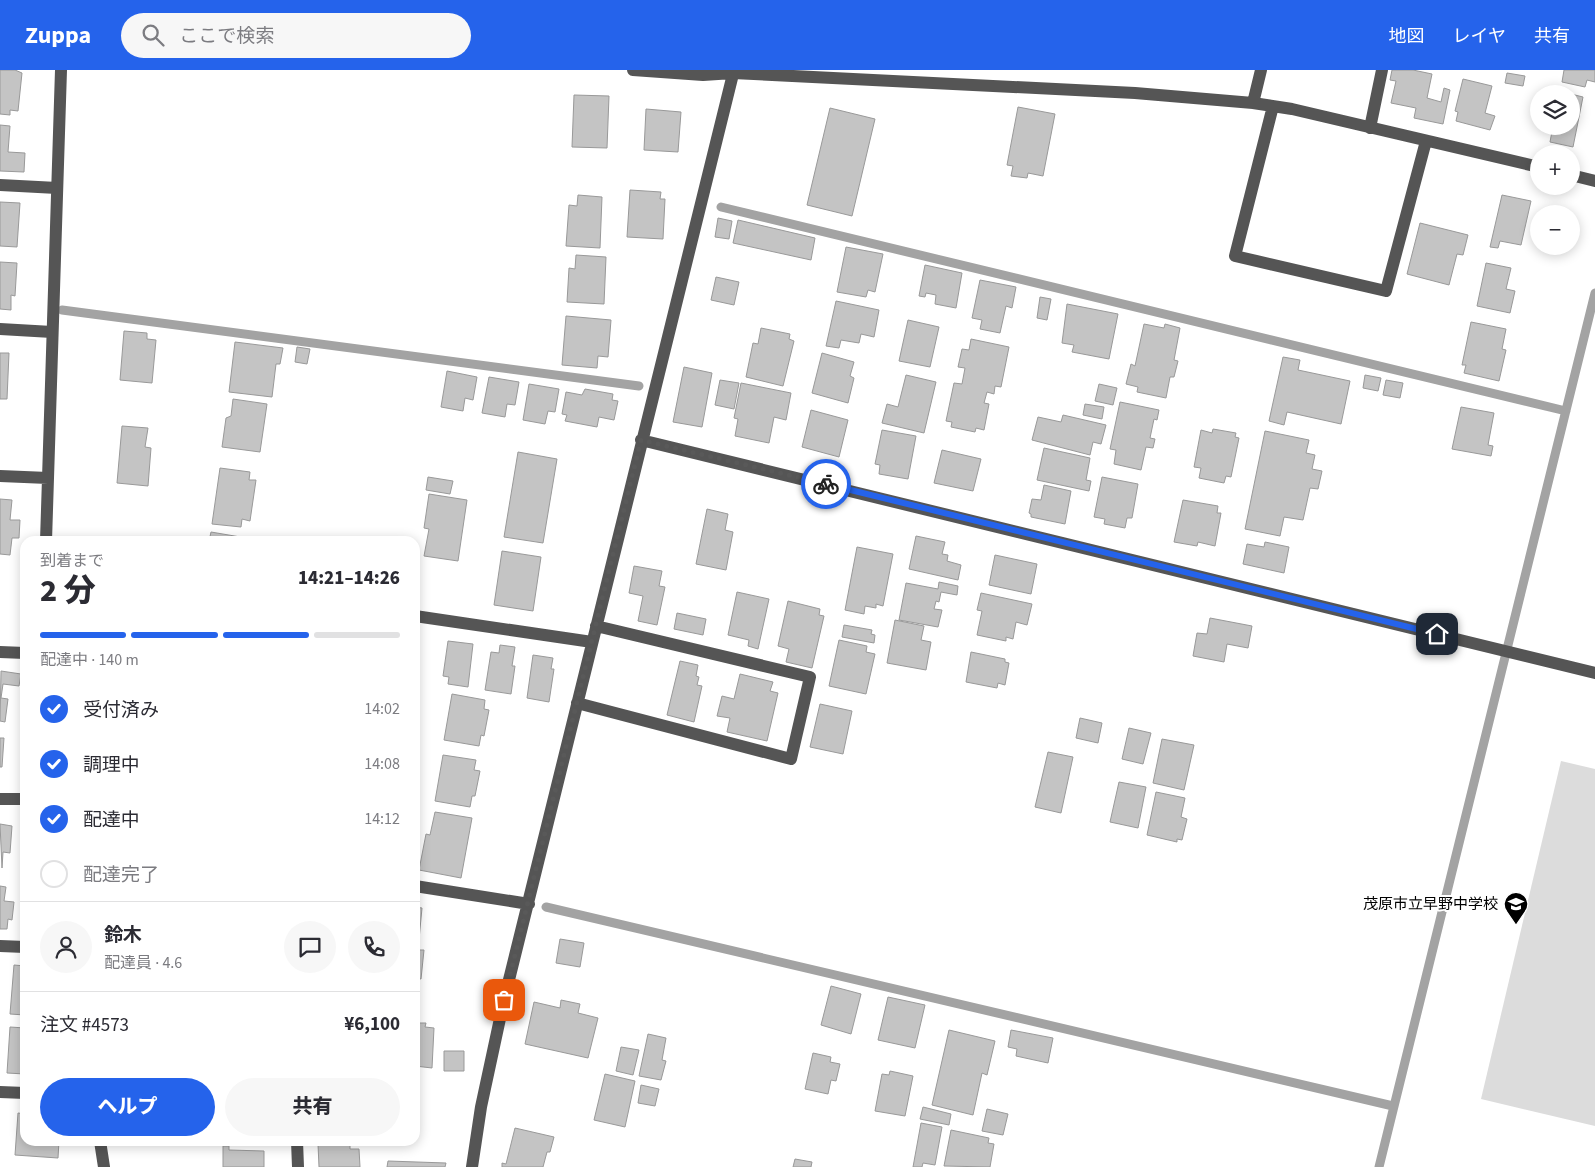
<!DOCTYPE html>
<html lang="ja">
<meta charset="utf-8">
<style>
:root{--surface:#fff;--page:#f7f7f7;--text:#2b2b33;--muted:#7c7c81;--line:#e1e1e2;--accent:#2563eb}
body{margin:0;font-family:"Source Sans 3","Noto Sans JP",sans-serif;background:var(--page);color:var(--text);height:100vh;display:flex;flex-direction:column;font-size:19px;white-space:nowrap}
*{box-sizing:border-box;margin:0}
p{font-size:16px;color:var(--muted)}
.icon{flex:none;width:28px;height:28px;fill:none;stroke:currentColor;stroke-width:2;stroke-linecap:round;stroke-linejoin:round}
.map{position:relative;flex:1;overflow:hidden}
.details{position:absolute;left:20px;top:466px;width:400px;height:610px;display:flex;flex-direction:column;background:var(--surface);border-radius:15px;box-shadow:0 2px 12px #0003}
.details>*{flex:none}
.tools{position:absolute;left:1530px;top:15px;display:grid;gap:10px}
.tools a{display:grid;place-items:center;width:50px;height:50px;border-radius:50%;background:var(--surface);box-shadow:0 2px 12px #0003;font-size:25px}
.pin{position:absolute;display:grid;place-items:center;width:42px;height:42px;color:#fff;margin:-21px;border-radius:10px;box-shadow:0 2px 8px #0006}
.courier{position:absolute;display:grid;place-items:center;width:50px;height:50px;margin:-25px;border:4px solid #2563eb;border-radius:50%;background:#fff;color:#222;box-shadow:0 1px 6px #0007}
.head em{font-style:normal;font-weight:800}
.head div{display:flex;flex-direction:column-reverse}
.head{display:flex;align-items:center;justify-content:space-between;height:85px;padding:0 20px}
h1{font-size:32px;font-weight:800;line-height:38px}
.bar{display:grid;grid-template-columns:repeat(4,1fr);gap:8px 5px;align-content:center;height:60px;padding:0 20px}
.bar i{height:6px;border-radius:4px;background:var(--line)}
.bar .selected{background:var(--accent)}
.bar p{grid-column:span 4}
.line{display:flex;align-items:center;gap:12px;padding:0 20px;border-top:1px solid var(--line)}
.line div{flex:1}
.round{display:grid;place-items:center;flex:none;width:52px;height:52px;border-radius:26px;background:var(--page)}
ol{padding:0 20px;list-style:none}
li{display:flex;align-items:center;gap:15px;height:55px}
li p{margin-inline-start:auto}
li .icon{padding:5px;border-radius:50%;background:var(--accent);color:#fff;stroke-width:4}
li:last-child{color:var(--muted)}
li i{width:28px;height:28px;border:2px solid var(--line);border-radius:50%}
.button{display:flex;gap:10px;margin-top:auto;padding:10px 20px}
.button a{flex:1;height:58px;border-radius:30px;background:var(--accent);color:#fff;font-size:20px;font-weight:800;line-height:58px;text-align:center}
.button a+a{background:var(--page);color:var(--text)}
header{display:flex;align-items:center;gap:30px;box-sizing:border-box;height:70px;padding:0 25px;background:var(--accent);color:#fff}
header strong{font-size:24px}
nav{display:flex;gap:28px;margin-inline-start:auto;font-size:18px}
.search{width:350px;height:45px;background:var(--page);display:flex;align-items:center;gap:12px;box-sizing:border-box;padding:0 18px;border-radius:28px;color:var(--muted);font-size:19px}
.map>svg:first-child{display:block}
.green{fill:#dcdcdc}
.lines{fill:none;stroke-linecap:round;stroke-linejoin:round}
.stream{stroke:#a3a3a3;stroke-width:9}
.building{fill:#c4c4c4;stroke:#999}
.minor{stroke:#555;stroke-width:12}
.done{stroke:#595959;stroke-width:5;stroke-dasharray:0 9}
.route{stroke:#2563eb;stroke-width:6}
.labels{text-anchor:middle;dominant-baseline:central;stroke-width:4;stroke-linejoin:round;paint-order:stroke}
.poi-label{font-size:15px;fill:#000;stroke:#fff;text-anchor:end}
</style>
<header>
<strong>Zuppa</strong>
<div class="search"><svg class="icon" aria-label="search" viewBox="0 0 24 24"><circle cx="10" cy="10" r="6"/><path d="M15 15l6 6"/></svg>ここで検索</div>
<nav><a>地図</a><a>レイヤ</a><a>共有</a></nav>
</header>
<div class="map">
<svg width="1595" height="1097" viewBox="0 0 1595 1097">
<rect width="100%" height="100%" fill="#fff"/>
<path class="green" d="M1561,691L1595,699V1056L1481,1029Z"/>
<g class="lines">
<path class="stream" d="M721,137L1566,341
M62,240L639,316
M546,837L1393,1036
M1379,1097L1595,223"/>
</g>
<path class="building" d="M0,0H15L22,3L18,41L10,40V45L0,44Z
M1392,0H1413L1432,4L1427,28L1441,32L1444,18L1450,20L1443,54L1414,48L1416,38L1391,33L1396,11L1390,10Z
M1564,0H1595V12L1587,10L1585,17L1562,12Z
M1507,3L1525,6L1523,16L1505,13Z
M1463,9L1492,16L1485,43L1495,46L1490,60L1456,51L1458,42L1455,41Z
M1571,24L1583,27L1573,77L1550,72L1553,56H1571Z
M574,25L609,26L607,78L572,77Z
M1018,37L1055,44L1043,106L1028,103L1027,108L1011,106L1013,96L1007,95Z
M830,38L875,49L852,146L807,135Z
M646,39L681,42L678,82L644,80Z
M0,55L10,56L8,82L25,83L24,102L0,101Z
M630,120L661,122L660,129H665L663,169L627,167Z
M578,125L602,127L600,178L566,176L569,135L577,136Z
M1502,125L1531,131L1521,175L1500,171L1498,178L1490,177Z
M0,132L20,133L17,177L0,176Z
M718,148L732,151L729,169L715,167Z
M738,150L815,168L811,190L733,173Z
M1420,153L1468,165L1463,185L1457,184L1449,215L1407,204Z
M846,177L883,184L875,222L868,220L866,227L837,222Z
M576,185L606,187L604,234L567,232L569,198L575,199Z
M0,192L17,193L15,226L11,225V240L0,239Z
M1486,193L1511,198L1506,219L1515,221L1510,243L1477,236Z
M925,195L962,203L956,238L935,234L936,225L926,223L925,227L919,226Z
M716,207L739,212L734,235L711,230Z
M980,210L1016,217L1012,238L1006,236L1000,263L980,259L982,250L972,248Z
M1040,227L1051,229L1047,250L1037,248Z
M836,231L879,240L874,267L861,264L859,273L841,270L839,278L826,276Z
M1067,234L1118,244L1109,289L1072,282L1074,275L1062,273Z
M566,246L611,250L608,287L598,286L597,298L562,295Z
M908,250L939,257L930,297L899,291Z
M1471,252L1506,259L1502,279L1506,280L1499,311L1464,303L1466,295H1462Z
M1144,254L1164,258L1165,254L1180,258L1174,290L1178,291L1174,307H1170L1166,328L1137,322L1138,317L1126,314L1131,294L1135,296Z
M761,258L790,264L789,269L794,271L783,316L746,307L753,273L758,274Z
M124,261L147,263V269L156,270L152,313L120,310Z
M971,269L1009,277L1001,317L995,316L994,324L987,322L984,333L989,334L984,360L976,358L975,362L951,357L952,352L946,351L954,313L962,314L965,298L958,297L962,279L969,280Z
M235,272L283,278L280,294H276L272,327L229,322Z
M297,277L310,279L307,294L295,292Z
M0,283H9L7,329H0Z
M822,283L854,292L850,306L854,308L848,333L812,323Z
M1283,287L1300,290L1298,300L1350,311L1341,354L1287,342L1284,355L1269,351Z
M684,297L712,303L702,357L673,352Z
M447,301L477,307L473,330L465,328L463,341L441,337Z
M906,305L936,312L924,363L882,353L887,334L898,337Z
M1365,305L1381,308L1378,321L1363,318Z
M489,307L519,312L515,335L507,334L505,347L482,343Z
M720,310L739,313L734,339L715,335Z
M1386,310L1403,313L1400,328L1383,325Z
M741,313L791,323L786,350L774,347L769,373L735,366L738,349L734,348Z
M529,314L559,319L555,342L548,341L545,354L523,350Z
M1099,314L1117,318L1113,335L1095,331Z
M585,319L613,324L612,330L618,331L614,350L599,347L597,357L565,351L567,345L562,344L566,322L582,325Z
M233,329L267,334L260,382L222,377L226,348L231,346Z
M1120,332L1159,340L1157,350L1154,349L1150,368L1155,369L1153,378L1146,377L1141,400L1114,394L1116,380L1110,379Z
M1085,334L1104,337L1102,349L1083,345Z
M1461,337L1494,343L1488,375L1493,376L1491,386L1452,379Z
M811,340L848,350L839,387L802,377Z
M1063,345L1106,355L1101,374L1093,372L1090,385L1032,370L1038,347L1061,352Z
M122,356L148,358L145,377L151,378L148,416L117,413Z
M1213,359L1236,363L1235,367L1239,368L1231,407L1226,406L1224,413L1199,408L1201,398L1194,397L1201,360L1212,363Z
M882,360L916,366L908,409L879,404L880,395L875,394Z
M1265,361L1309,370L1306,383L1315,385L1312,399L1322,401L1318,419L1310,418L1303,450L1284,447L1280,466L1245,459Z
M1044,378L1090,388L1086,410L1091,411L1089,421L1037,410Z
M942,380L981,389L973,421L934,413Z
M518,382L557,389L543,473L504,467Z
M220,398L250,402L249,410H256L250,451L242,449L241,457L212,454Z
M428,407L453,411L450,424L426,420Z
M1102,407L1138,414L1132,448H1127L1125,458L1104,454L1105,449L1094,447Z
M1044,415L1071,421L1065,454L1031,447V444L1029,443L1032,429L1041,430Z
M429,424L467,430L458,491L424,486L429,459L424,458Z
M0,429L12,430L10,450H20L19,468H12L10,485L0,484Z
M1183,430L1218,436L1217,443H1221L1215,476L1198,472L1197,476L1174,472Z
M707,439L728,444L725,460L733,462L726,500L696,494Z
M211,462L258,470V471H209Z
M916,466L945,472L942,484L948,485L947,491L961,495L958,510L909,499Z
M1265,472L1289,477L1284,503L1243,494L1247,474L1264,477Z
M857,477L893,484L883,536L876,534V538L865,536L864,544L845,540Z
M502,481L541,487L533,541L494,535Z
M995,485L1037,494L1031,524L989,515Z
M634,496L662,501L659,516L665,517L657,555L638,551L643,526L629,523Z
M939,512L958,516L957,525L941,522L939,532L936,531L934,539L942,540L938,557L899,550L906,513L938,519Z
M737,522L769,529L758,579L748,576L749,570L728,565Z
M981,523L1032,534L1027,555L1016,552L1013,569L1006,567V571L977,565L982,541L977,540Z
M788,531L820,539L819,545L824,546L812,598L786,592L789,579L778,576Z
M677,543L706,549L703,565L674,559Z
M1210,548L1252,556L1248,578L1227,574L1224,592L1193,586L1197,563L1207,564Z
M895,550L924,556L921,570L931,572L926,600L887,593Z
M844,555L872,560L871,564L875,565L874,573L842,567Z
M839,570L867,576L866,582L875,584L866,624L829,616Z
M448,571L473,574L468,617L448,614L449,607L443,606Z
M500,575L515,577L512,596H515L511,624L485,620L491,582L499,583Z
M971,582L1005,589V592L1009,593L1005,615L998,613L997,618L966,612Z
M533,585L553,588L551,599H554L549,632L527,628Z
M680,591L698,595L696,606L699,607L697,615L702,616L694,652L667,645Z
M1,601L21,604L19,616L3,614L1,628L8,629L5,652L0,651Z
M740,604L773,612L770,621L778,623L767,671L727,662L730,648L717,646L722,626L734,629Z
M452,624L485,630L484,639L489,640L484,666L481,665L479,676L444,670Z
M820,634L852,641L843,684L810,677Z
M1080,648L1102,653L1098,673L1076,668Z
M1129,658L1151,663L1143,694L1122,689Z
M0,668H4L2,697H0Z
M1162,669L1194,675L1184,720L1153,713Z
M1048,682L1073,687L1061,743L1035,737Z
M443,685L476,690L474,700L480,701L475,726H472L470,737L435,731Z
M1119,712L1146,717L1138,758L1110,752Z
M1156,722L1185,728L1181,747L1187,749L1182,770L1177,769V772L1147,765Z
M435,742L472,748L461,808L419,800L426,764L430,765Z
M0,754L12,756L10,783L3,782L2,798Z
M0,816L6,817L4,831L14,832L12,850L8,849L7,859H0Z
M415,837L422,838L418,880H424L421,909L415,908Z
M560,869L584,873L580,897L556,893Z
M14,895L25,896V945L10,944Z
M831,916L861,924L851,964L821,955Z
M888,927L925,935L915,978L878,970Z
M561,930L580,934L578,943L598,948L588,988L525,974L534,932L560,938Z
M415,953H426L425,957L434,958L432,998L415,996Z
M10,957L25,958V1004L7,1003Z
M949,960L995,971L987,1005L982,1003L973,1045L932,1035Z
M1011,960L1053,968L1048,993L1016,986L1017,979L1008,977Z
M648,964L666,968L662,990L666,991L661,1010L639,1006Z
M621,977L639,980L633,1005L616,1001Z
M444,981H464V1001H444Z
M813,983L831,987L830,992L840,994L836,1011L831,1010L828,1024L805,1019Z
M890,1001L913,1006L905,1046L875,1041L882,1004L889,1005Z
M605,1004L635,1011L625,1057L594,1050Z
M641,1015L659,1019L655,1036L638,1033Z
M923,1037L951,1044L949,1055L920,1049Z
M987,1039L1008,1044L1003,1065L982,1061Z
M18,1043L25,1044V1071H59L58,1088L15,1085Z
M921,1053L942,1057L935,1095L923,1093L922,1097H913Z
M515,1058L554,1067L550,1082H547L543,1097H502V1093L506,1094Z
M951,1060L989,1068L988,1073L994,1074L990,1097L944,1096Z
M318,1074H343L350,1075V1079H359L360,1097H319Z
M223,1076H229V1080L264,1081V1097H223Z
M795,1089L812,1092L811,1097H793Z
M388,1091L446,1093L445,1097H387Z"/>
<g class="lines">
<path class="minor" d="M633,0L703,5L733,3L1135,23L1253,33L1292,39L1539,97
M1253,33L1261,0
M1273,36L1235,186L1386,221L1426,71
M1370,58L1382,0
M1571,105L1595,111
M0,115L57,118
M0,259L52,262
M641,370L1595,603
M0,406L48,408
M46,471L61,0
M415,546L592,572
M0,582L25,583
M577,633L791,689L810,607L596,556
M0,729H25
M415,816L529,834
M0,876L25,877
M0,1022L25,1023
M100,1071L104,1097
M297,1071L298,1097
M472,1097L481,1037L504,930L734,0"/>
</g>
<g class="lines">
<path class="done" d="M504,930L641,370L826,414"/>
<path class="route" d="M826,414L1437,564"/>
</g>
<defs>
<g id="school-pin" transform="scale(1.25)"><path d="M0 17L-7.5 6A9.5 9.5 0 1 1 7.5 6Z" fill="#000" stroke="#fff"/><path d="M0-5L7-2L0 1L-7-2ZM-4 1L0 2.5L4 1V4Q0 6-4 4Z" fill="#fff"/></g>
</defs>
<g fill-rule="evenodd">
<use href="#school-pin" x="1516" y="834"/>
</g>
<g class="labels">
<g class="poi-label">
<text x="1498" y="834">茂原市立早野中学校</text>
</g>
</g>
</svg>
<div class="tools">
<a><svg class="icon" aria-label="layers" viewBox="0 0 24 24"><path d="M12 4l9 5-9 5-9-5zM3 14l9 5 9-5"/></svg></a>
<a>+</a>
<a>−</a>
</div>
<div class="pin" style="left:504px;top:930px;background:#ea580c"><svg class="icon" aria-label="bag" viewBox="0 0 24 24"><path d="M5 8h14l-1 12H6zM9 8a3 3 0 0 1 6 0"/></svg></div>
<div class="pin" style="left:1437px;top:564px;background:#1f2937"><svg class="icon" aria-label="home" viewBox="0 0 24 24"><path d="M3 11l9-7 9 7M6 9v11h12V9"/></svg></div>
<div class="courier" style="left:826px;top:414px"><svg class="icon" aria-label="bike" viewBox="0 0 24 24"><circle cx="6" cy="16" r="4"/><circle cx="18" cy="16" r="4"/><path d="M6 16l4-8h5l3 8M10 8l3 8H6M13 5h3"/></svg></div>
<section class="details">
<div class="head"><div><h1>2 分</h1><p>到着まで</p></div><em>14:21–14:26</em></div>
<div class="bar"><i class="selected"></i><i class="selected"></i><i class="selected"></i><i></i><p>配達中 · 140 m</p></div>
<ol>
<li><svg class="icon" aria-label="check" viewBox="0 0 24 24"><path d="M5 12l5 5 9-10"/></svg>受付済み<p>14:02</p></li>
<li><svg class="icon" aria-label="check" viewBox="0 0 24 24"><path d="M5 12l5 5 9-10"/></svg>調理中<p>14:08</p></li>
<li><svg class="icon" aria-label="check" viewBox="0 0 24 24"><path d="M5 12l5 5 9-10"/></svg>配達中<p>14:12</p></li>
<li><i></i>配達完了</li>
</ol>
<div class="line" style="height:90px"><a class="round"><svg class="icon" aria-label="person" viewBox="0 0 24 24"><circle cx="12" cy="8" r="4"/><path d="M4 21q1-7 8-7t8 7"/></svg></a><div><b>鈴木</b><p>配達員 · 4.6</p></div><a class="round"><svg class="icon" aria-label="chat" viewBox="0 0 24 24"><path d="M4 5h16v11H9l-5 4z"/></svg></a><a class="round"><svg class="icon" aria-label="phone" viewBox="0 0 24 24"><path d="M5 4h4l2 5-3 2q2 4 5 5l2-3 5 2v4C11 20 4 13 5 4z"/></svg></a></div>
<div class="line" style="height:65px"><div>注文 #4573</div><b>¥6,100</b></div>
<div class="button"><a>ヘルプ</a><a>共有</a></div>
</section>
</div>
